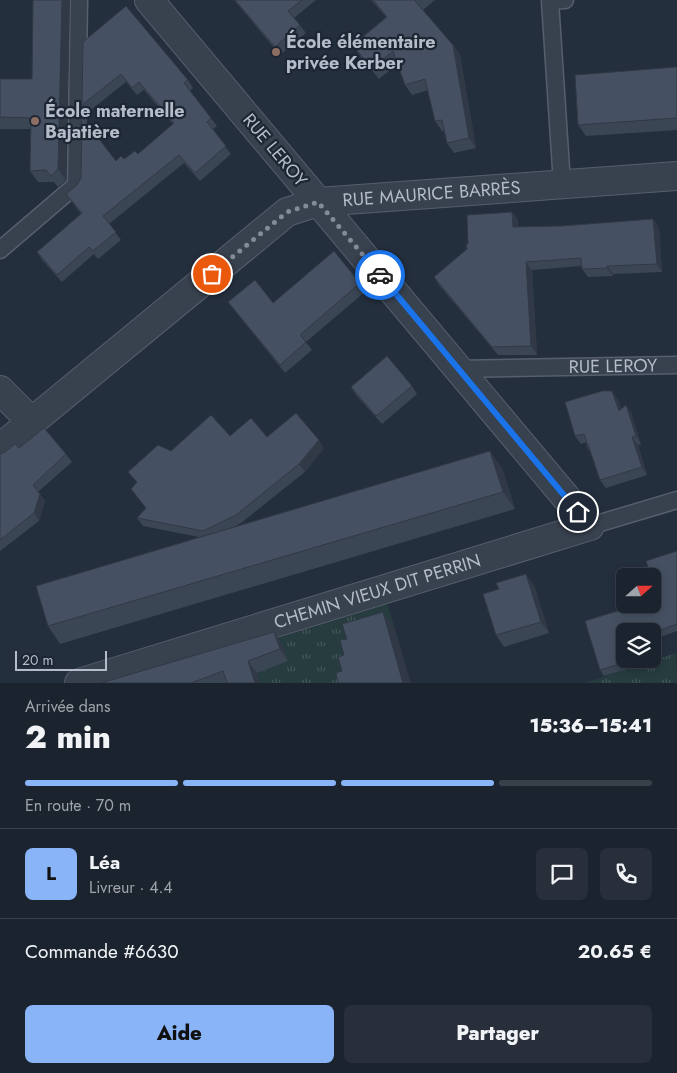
<!DOCTYPE html>
<html lang="fr">
<meta charset="utf-8">
<style>
:root{--surface:#1b232e;--page:#282f3a;--text:#f1f3f6;--muted:#a0a4aa;--line:#39404a;--accent:#8ab4f8}
body{margin:0;font-family:Jost,sans-serif;background:var(--page);color:var(--text);height:100vh;display:flex;flex-direction:column;font-size:19px;white-space:nowrap}
*{box-sizing:border-box;margin:0}
p{font-size:16px;color:var(--muted)}
.icon{flex:none;width:28px;height:28px;fill:none;stroke:currentColor;stroke-width:2;stroke-linecap:round;stroke-linejoin:round}
.map{position:relative;height:683px;overflow:hidden}
.sheet{display:flex;flex-direction:column;background:var(--surface);flex:1}
.sheet>*{flex:none}
.needle{width:32px;rotate:69deg}
.buttons{position:absolute;left:616px;top:568px;display:grid;gap:10px}
.buttons a{display:grid;place-items:center;width:45px;height:45px;border-radius:8px;background:var(--surface);box-shadow:0 2px 8px #0003,0 0 0 1px var(--line);font-size:25px}
.scale{position:absolute;left:15px;bottom:12px;width:92px;box-sizing:border-box;padding-left:5px;border:2px solid #b4bcc9;border-top:0;font-size:14px;line-height:18px;white-space:nowrap;color:#b4bcc9;-webkit-text-stroke:4px #1d2633;paint-order:stroke}
.pin{position:absolute;display:grid;place-items:center;width:42px;height:42px;color:#fff;margin:-21px;border:2px solid #fff;border-radius:50%;box-shadow:0 1px 5px #0007}
.courier{position:absolute;display:grid;place-items:center;width:50px;height:50px;margin:-25px;border:4px solid #1a73e8;border-radius:50%;background:#fff;color:#222;box-shadow:0 1px 6px #0007}
.overview em{font-style:normal;font-weight:800}
.overview div{display:flex;flex-direction:column-reverse}
.overview{display:flex;align-items:center;justify-content:space-between;height:85px;padding:0 25px}
h1{font-size:32px;font-weight:800;line-height:38px}
.bar{display:grid;grid-template-columns:repeat(4,1fr);gap:8px 5px;align-content:center;height:60px;padding:0 25px}
.bar i{height:6px;border-radius:4px;background:var(--line)}
.bar .current{background:var(--accent)}
.bar p{grid-column:span 4}
.line{display:flex;align-items:center;gap:12px;padding:0 25px;border-top:1px solid var(--line)}
.line div{flex:1}
.round{display:grid;place-items:center;flex:none;width:52px;height:52px;border-radius:8px;background:var(--page)}
.primary-button{display:flex;gap:10px;margin-top:auto;padding:10px 25px}
.primary-button a{flex:1;height:58px;border-radius:8px;background:var(--accent);color:#111;font-size:20px;font-weight:800;line-height:58px;text-align:center}
.primary-button a+a{background:var(--page);color:var(--text)}
.map>svg:first-child{display:block}
.grass{fill:url(#grass-tufts)}
.lines{fill:none;stroke-linecap:round;stroke-linejoin:round}
.service-casing{stroke:#565f6c;stroke-width:19}
.minor-casing{stroke:#565f6c;stroke-width:30}
.service{stroke:#38414e;stroke-width:16}
.minor{stroke:#38414e;stroke-width:28}
.wall{fill:#3b4654}
.shaded-wall{fill:#303945}
.building{fill:#455162;stroke:#303945}
.done{stroke:#828b98;stroke-width:5;stroke-dasharray:0 9}
.route{stroke:#1a73e8;stroke-width:6}
.education-dot{fill:#8d6e63;stroke:#1d2633;stroke-width:2}
.labels{text-anchor:middle;dominant-baseline:central;stroke-width:4.5;stroke-linejoin:round;paint-order:stroke}
.poi-label{font-size:18px;font-weight:bold;fill:#b4bcc9;stroke:#1d2633;text-anchor:start}
.street-label{font-size:18px;fill:#b4bcc9;stroke:#1d2633}
</style>
<div class="map">
<svg width="677" height="683" viewBox="0 0 677 683">
<defs>
<pattern id="grass-tufts" width="24" height="20" patternUnits="userSpaceOnUse" patternTransform="scale(1.25)"><rect width="24" height="20" fill="#263c3f"/><path d="M3 7l-1-3M5 7V3M7 7l1-3M15 17l-1-3M17 17v-4M19 17l1-3" fill="none" stroke="#435659"/></pattern>
</defs>
<rect width="100%" height="100%" fill="#242f3e"/>
<path class="grass" d="M387,604L395,629L354,641L348,683H260L251,653L252,646Z
M676,653L677,683H585Z"/>
<g class="lines">
<g class="service-casing">
<g id="service">
<path d="M562,184L550,1L565,0"/>
<path d="M0,250L76,185L79,0"/>
<path id="s1" d="M458,369L677,365"/>
<path d="M590,526L677,500"/>
</g>
</g>
<g class="minor-casing">
<g id="minor">
<path d="M0,390L32,422"/>
<path id="s2" d="M0,448L287,212L318,202L677,176"/>
<path id="s3" d="M79,683L590,526L149,0"/>
</g>
</g>
<use href="#service" class="service"/>
<use href="#minor" class="minor"/>
</g>
<path class="wall" d="M234,0H316L294,18L306,33L280,55Z
M371,0H435L423,10L453,45L460,55L476,148L454,153L447,143L444,131H442L435,121L428,90L412,95L405,85L398,64L379,79L360,56L353,45L386,17Z
M83,42L188,80L193,88L190,91L217,126L212,130L231,154L200,181L184,163L109,224L121,240L98,259L94,254L62,282L42,260L37,252L81,214L66,194L116,161L124,159L138,154L173,124L144,90L137,95L126,82L87,113L82,105Z
M677,67V130L586,136L578,125Z
M0,79H32L66,180L58,187L54,182H38L30,171L31,129H0Z
M512,212L518,220V227L561,226L653,219L659,228L662,272L613,274V276L588,277L582,269V266L532,270L537,355H498L439,285L434,277L467,249L468,244Z
M360,283L366,291L306,342L312,350L285,373L234,310L228,302L273,303Z
M412,386L417,394L382,424L356,395L351,387Z
M617,398L621,409L626,405L631,413L641,444L638,445L647,475L606,488L600,480L590,452L586,445L587,443V442L581,444L575,436Z
M230,436L267,437L324,448L305,472L241,523L232,528L502,468L515,509L60,644L48,626L199,537L143,526L137,518L146,508L131,489L137,483L128,472Z
M19,448L66,454L72,462L38,492L45,501L39,521L0,551V454Z
M677,551V631L652,640V631H625V659H646L647,663L604,676L600,670L585,621L640,604H652V600L658,598L652,582V576H651L646,561Z
M534,585L549,633L504,647L496,635Z
M274,632L282,644L288,661L257,673L260,683H101Z"/>
<path class="shaded-wall" d="M62,0H70L66,180L58,169Z
M453,45L460,55L476,148L469,138Z
M512,212L518,220L519,235L513,227Z
M653,219L659,228L662,272L657,264Z
M526,262L532,270L537,355L531,346Z
M607,266L613,274V276L607,268Z
M612,391L617,398L625,419L619,411Z
M626,405L631,413L641,444L636,436Z
M632,437L638,445L647,475L642,467Z
M319,440L324,448L305,472L299,464Z
M490,451L502,468L515,509L503,492Z
M40,494L45,501L39,521L34,513Z
M526,574L534,585L549,633L541,622Z
M383,612L395,629L411,683H403Z
M274,632L282,644L288,661L280,649Z
M248,661L257,673L260,683H255Z"/>
<path class="building" d="M33,0H62L58,169L51,176L46,170L30,171L31,118L0,117V79H32Z
M235,0H302L288,11L300,25L275,47Z
M373,0H416L415,1L453,45L469,138L447,143L442,120L435,121L425,79L405,85L393,51L372,69L353,45L387,17Z
M126,6L188,80L184,83L211,118L207,122L226,146L195,173L179,155L103,216L116,232L93,251L89,247L57,275L37,252L82,213L66,194L77,185L81,178L82,117L116,161L121,156L124,159L135,151L138,154L174,123L139,82L132,88L121,74L82,105L83,42Z
M677,67V118L578,125L575,75Z
M512,212L513,227L561,226L653,219L657,264L607,266V268L582,269L581,258L526,262L531,346L492,347L434,277L467,249L466,244H468L467,215Z
M334,251L360,283L300,335L306,342L280,365L228,302L255,280L273,303Z
M387,356L412,386L376,416L351,387Z
M602,391H612L619,411L626,405L636,436L632,437L642,467L600,480L588,444L586,445L587,443L584,434L575,436L565,402Z
M296,413L319,440L299,464L236,515L203,531L137,518L146,508L131,489L137,482L128,472L158,445L171,451L211,415L230,436L251,418L267,437Z
M44,428L66,454L33,485L40,494L34,513L0,540V454L5,452L15,444L19,448Z
M490,451L503,492L48,626L36,586Z
M677,551V624L652,633V631H625V659H636L600,670L585,621L640,604H652V600L658,598L652,582V576H651L646,561Z
M526,574L541,622L496,635L483,594L499,589L496,583Z
M383,612L403,683H338L336,673L342,671L338,657L344,655L340,640L347,639L342,624Z
M274,632L280,649L248,661L255,683H227L223,671L191,683H101Z"/>
<g class="lines">
<path class="done" d="M212,274L287,212L318,202L380,275"/>
<path class="route" d="M380,275L578,512"/>
</g>
<g class="education-dot">
<circle cx="276" cy="52" r="5"/>
<circle cx="35" cy="121" r="5"/>
</g>
<g class="labels">
<g class="poi-label">
<text x="286" y="42">École élémentaire<tspan x="286" dy="21">privée Kerber</tspan></text>
<text x="45" y="111">École maternelle<tspan x="45" dy="21">Bajatière</tspan></text>
</g>
<g class="street-label">
<text transform="translate(275 150) rotate(50)">RUE LEROY</text>
<text stroke="none"><textPath href="#s2" startOffset="518">RUE MAURICE BARRÈS</textPath></text>
<text stroke="none"><textPath href="#s1" startOffset="155">RUE LEROY</textPath></text>
<text stroke="none"><textPath href="#s3" startOffset="312">CHEMIN VIEUX DIT PERRIN</textPath></text>
</g>
</g>
</svg>
<div class="buttons">
<a><svg class="needle" viewBox="-14 -14 28 28"><path d="M0-13l5 13h-10z" fill="#e53935"/><path d="M0 13l5-13h-10z" fill="#a0a4aa"/></svg></a>
<a><svg class="icon" aria-label="layers" viewBox="0 0 24 24"><path d="M12 4l9 5-9 5-9-5zM3 14l9 5 9-5"/></svg></a>
</div>
<div class="scale">20 m</div>
<div class="pin" style="left:212px;top:274px;background:#ea580c"><svg class="icon" aria-label="bag" viewBox="0 0 24 24"><path d="M5 8h14l-1 12H6zM9 8a3 3 0 0 1 6 0"/></svg></div>
<div class="pin" style="left:578px;top:512px;background:#1f2937"><svg class="icon" aria-label="home" viewBox="0 0 24 24"><path d="M3 11l9-7 9 7M6 9v11h12V9"/></svg></div>
<div class="courier" style="left:380px;top:275px"><svg class="icon" aria-label="car" viewBox="0 0 24 24"><path d="M5 17H2v-5l4-1 3-4h7l3 4 3 1v5h-3M9 17h6M6 11h13"/><circle cx="7" cy="17" r="2"/><circle cx="17" cy="17" r="2"/></svg></div>
</div>
<section class="sheet">
<div class="overview"><div><h1>2 min</h1><p>Arrivée dans</p></div><em>15:36–15:41</em></div>
<div class="bar"><i class="current"></i><i class="current"></i><i class="current"></i><i></i><p>En route · 70 m</p></div>
<div class="line" style="height:90px"><b class="round" style="background:var(--accent);color:#111">L</b><div><b>Léa</b><p>Livreur · 4.4</p></div><a class="round"><svg class="icon" aria-label="chat" viewBox="0 0 24 24"><path d="M4 5h16v11H9l-5 4z"/></svg></a><a class="round"><svg class="icon" aria-label="phone" viewBox="0 0 24 24"><path d="M5 4h4l2 5-3 2q2 4 5 5l2-3 5 2v4C11 20 4 13 5 4z"/></svg></a></div>
<div class="line" style="height:65px"><div>Commande #6630</div><b>20.65 €</b></div>
<div class="primary-button"><a>Aide</a><a>Partager</a></div>
</section>
